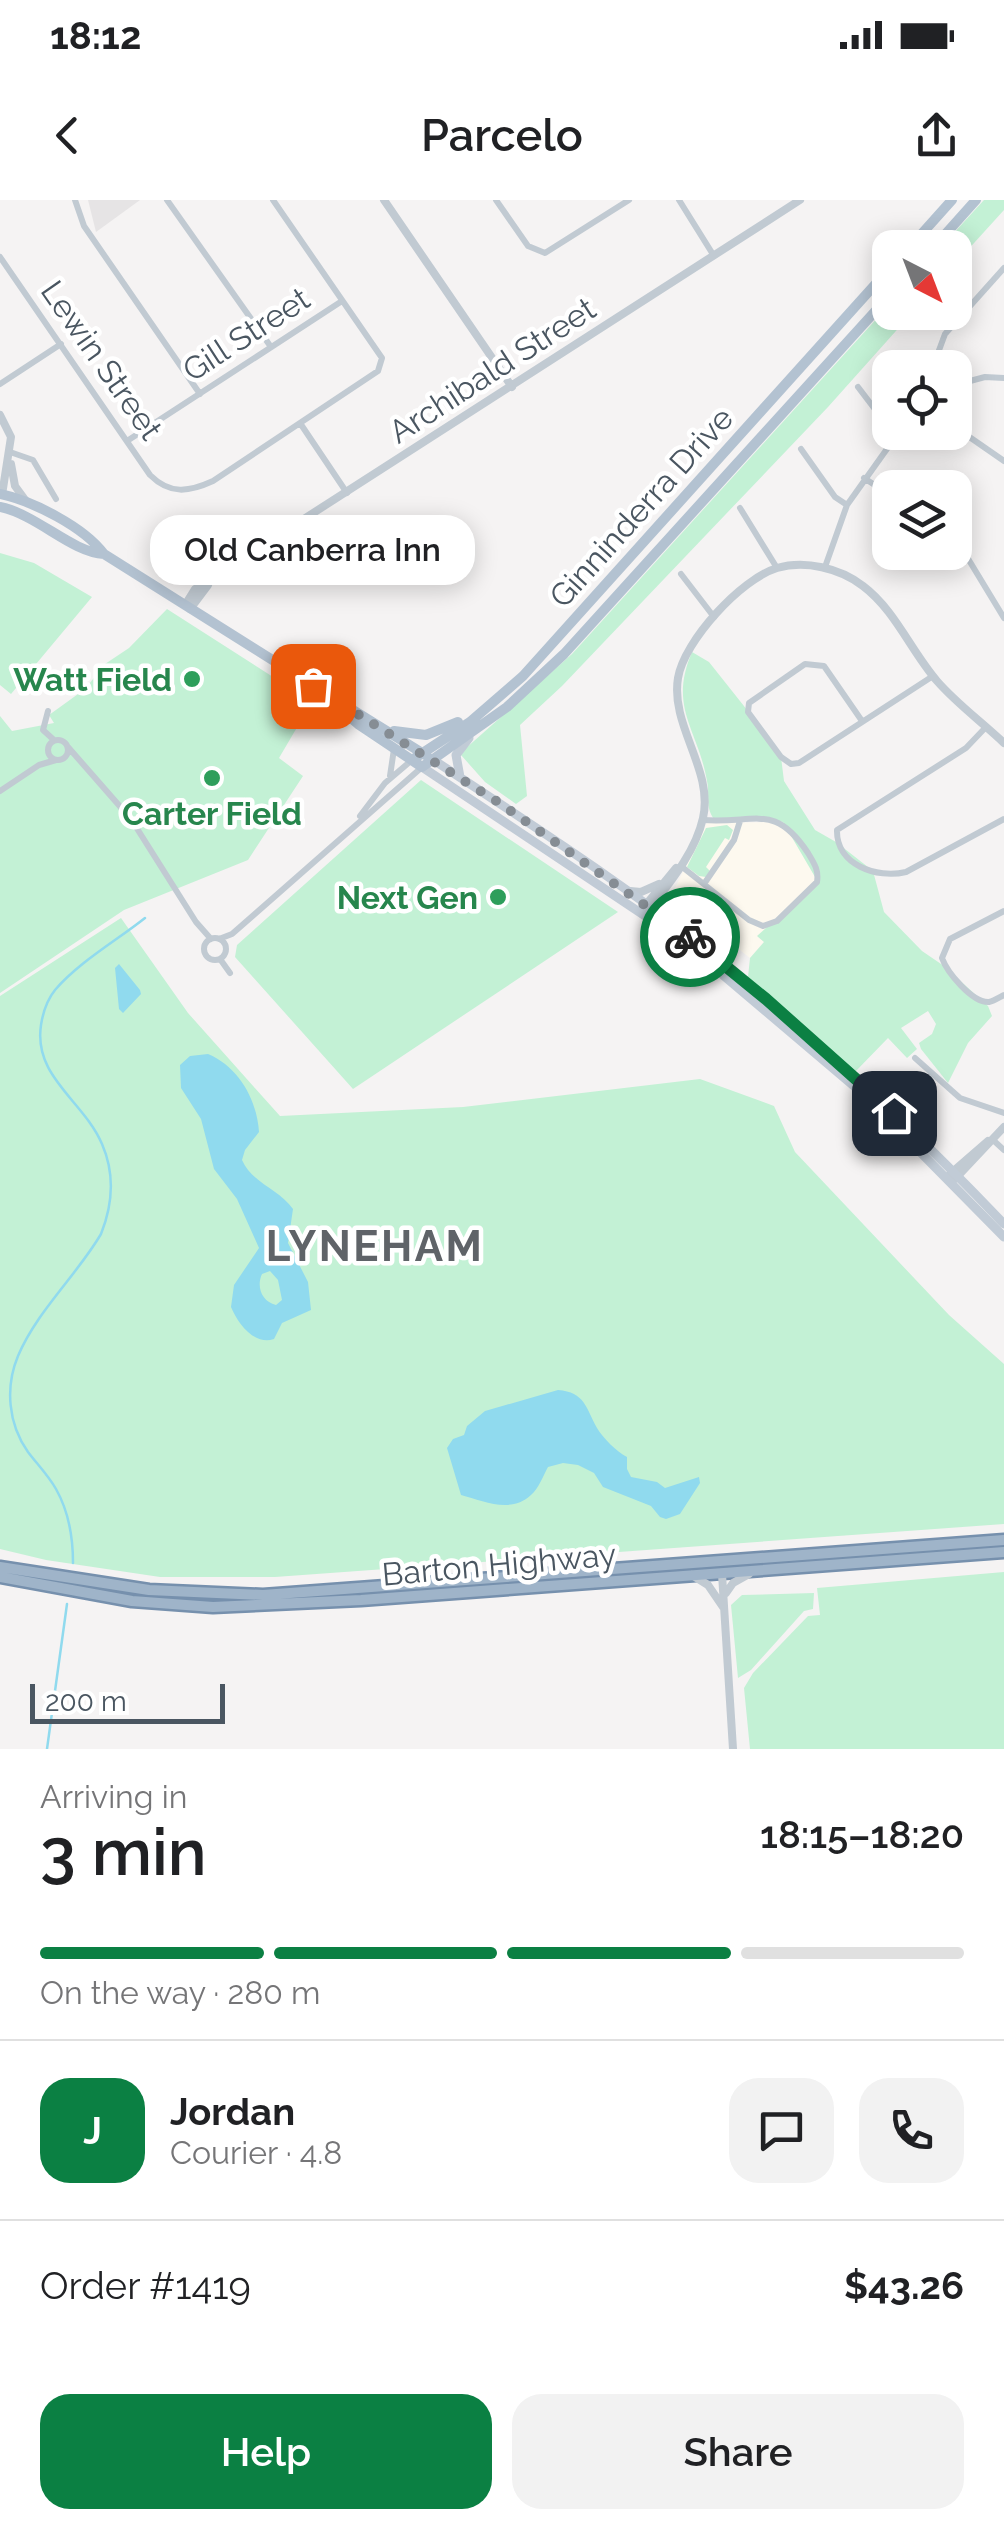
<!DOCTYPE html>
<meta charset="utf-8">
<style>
:root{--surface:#fff;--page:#f2f2f2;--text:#202124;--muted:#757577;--line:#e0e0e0;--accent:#0b8043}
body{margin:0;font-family:Raleway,sans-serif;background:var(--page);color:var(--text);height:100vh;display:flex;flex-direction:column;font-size:38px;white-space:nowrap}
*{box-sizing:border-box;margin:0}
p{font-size:32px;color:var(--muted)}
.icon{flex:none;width:55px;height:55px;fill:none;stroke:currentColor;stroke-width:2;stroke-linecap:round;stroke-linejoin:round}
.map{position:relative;height:1549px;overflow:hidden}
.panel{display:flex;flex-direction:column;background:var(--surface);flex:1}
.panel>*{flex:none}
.needle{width:65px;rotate:138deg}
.fabs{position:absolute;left:872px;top:30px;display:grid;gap:20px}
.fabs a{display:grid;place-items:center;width:100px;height:100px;border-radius:20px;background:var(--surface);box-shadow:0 5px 25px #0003;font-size:50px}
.scale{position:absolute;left:30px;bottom:25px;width:195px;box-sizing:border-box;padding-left:10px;border:5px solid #4a5661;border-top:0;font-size:28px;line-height:35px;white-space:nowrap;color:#4a5661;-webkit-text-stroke:8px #fff;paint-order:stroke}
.pin{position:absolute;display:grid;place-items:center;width:85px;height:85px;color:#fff;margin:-42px;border-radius:20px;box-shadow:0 5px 15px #0006}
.courier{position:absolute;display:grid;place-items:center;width:100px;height:100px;margin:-50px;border:8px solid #0b8043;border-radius:50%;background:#fff;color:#222;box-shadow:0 2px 12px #0007}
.bubble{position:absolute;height:70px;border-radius:30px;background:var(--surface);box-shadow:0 5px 25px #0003;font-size:32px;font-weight:600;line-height:70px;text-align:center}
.overview em{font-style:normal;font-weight:600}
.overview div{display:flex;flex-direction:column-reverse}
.overview{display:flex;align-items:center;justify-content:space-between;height:170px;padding:0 40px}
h1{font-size:65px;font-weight:600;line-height:75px}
.bar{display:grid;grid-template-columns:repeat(4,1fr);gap:15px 10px;align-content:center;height:120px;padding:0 40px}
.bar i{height:12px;border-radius:8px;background:var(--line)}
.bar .active{background:var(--accent)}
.bar p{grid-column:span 4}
.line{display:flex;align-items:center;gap:25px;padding:0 40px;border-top:2px solid var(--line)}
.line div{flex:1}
.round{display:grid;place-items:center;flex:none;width:105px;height:105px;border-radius:30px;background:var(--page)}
.cta{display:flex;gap:20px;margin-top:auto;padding:20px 40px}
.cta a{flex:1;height:115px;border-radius:30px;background:var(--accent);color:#fff;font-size:40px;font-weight:600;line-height:115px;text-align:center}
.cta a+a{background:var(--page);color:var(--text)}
.status{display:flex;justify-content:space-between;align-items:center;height:70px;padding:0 50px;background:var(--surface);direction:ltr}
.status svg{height:28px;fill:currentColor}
header{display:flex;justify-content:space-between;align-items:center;height:130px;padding:0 40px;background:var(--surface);font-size:45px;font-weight:600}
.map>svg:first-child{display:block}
.commercial{fill:#fdf9ef}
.education{fill:#e6e4e5}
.green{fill:#c3f1d5}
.water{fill:#90daee;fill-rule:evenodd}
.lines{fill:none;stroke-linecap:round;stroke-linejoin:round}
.stream{stroke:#90daee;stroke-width:2.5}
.trunk-casing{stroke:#7690ad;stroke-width:15}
.minor{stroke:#c1cad2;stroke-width:6}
.tertiary{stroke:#c1cad2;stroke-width:8}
.secondary{stroke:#c1cbd6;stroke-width:9}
.primary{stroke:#b3c2d1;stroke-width:10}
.trunk{stroke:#9fb4c9;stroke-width:10}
.done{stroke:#868d94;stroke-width:10;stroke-dasharray:0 18}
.route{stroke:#0b8043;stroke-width:12}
.leisure-dot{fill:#2e9e5b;stroke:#fff;stroke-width:4}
.labels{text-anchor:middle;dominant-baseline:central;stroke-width:9;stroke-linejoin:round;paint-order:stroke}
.street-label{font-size:32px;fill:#4a5661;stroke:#fff}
.leisure-label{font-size:32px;font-weight:bold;fill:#27864d;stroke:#fff;text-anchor:end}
.district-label{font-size:42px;font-weight:bold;letter-spacing:2.5px;fill:#5f6368;stroke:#fff}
</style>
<div class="status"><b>18:12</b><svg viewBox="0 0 49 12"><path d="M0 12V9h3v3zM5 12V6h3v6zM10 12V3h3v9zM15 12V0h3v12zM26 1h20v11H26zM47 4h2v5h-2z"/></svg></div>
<header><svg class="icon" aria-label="back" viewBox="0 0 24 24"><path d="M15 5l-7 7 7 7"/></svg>Parcelo<svg class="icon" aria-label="share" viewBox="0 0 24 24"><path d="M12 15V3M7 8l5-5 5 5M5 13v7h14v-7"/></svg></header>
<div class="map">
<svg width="1004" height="1549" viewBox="0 0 1004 1549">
<rect width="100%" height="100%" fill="#f5f3f3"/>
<path class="commercial" d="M783,622L818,682L758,737L764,742L750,758L671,696L707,623Z"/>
<path class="education" d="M88,0H140L96,32Z"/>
<path class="green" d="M984,0H1004V10L955,64V48L941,47Z
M890,104V112L912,113L828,207L562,486L520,525L527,596L516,604L485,582L461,555L465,549L572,454Z
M0,353L34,363L92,397L11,494L0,485Z
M167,409L312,502L279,558L303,576L248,660L124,710L0,793V516L12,531L54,523L49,515L85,489L105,464L129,448Z
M692,452L709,462L763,530L781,557L784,581L815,630L836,642L873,671L884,712L922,751L944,766L988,806L992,816L968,843L948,883L921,849L919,843L932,834L936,824L928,811L901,828L917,849L907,858L888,838L855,872L748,777L750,758L764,742L757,736L818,682L783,622L753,616L714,619C705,607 710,595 707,581C698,529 668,508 692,452Z
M421,580L618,712L353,889L235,757L237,745Z
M727,625L733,630L729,640L725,638L706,667L710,671L706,677L699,676L687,667L706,628Z
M121,718L188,813L280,916L463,907L700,879L774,906L795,952L949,1115L1004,1164V1324L275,1377H160L46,1360L0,1349V796Z
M1004,1372V1549H750L744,1488L753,1473L808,1416L820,1415L817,1388Z
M814,1393L813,1409L804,1411L751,1470L738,1478L731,1405L742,1395Z"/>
<path class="water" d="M119,764L140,790L141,794L123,813L119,809L115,768Z
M208,854C239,867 257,900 259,932L245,950L242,960C252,983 279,989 293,1009L288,1043L308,1082L311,1110L282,1123L274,1139C255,1146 238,1124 231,1107L234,1085L259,1048L237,999L214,969L201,919L181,888L180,865L190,856ZM270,1071L278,1080L282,1100L276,1105C262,1102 256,1087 262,1074Z
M558,1190C585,1192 586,1208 597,1228C603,1238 617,1252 627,1257V1269L631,1277L657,1282L665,1288L699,1277L700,1283L680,1314L666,1319L660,1317L651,1306L603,1287L594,1273L578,1265L563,1263L548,1267C543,1276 539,1288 531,1295C511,1314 483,1301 461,1295L447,1248L453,1239L464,1235L467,1226L485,1211Z"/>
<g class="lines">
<path class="stream" d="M73,1363C73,1336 69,1312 56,1289C48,1275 37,1264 28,1252C8,1224 5,1187 18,1156C37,1111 77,1075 101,1034C113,1004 115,974 102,944C84,901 33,877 41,825C43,812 47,800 55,790C79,762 116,741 145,718
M47,1549L67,1404"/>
<g class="trunk-casing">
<path id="trunk" d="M0,1367L149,1390L263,1395L1004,1340
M0,1377L132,1401L213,1407L361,1400L1004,1352"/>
</g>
<path class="minor" d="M75,0L84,26L200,194
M167,0L271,147
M496,0L528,46L545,53L629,0
M679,0L714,56
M0,57L150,275C170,295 189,292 213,281L378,171L382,158L273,0
M941,168L938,153L945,134L1004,68
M0,184L61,144
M955,185L985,177L1004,178
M858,187L890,229
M300,223L347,293
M955,227L1004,261
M127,241L342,101
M801,249L835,297L847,305
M10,252L33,260L56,299
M864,278L890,295
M740,308L777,368
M955,343L964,352L1004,418
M825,367L847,305L899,232
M681,374L714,417
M48,511L43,530L54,540
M862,521L824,466L805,464L749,503L748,512L781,557L791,564L799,563L933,476
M986,527L966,548L837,630C836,665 877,679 906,672L1004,619
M48 550a10 10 0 1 1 20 0a10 10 0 1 1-20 0Z
M68,547L131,619L196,722L211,739
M390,576L394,549
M0,591L39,565L56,560
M360,616L385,583L412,560
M681,666L749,720L763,726L777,721L817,682C819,670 814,663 808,653C774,602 756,624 703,620
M704,684L734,640L740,621
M1004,711L950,739L942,758C947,772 972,803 989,802C994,801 1000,797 1004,795
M204 749a11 11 0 1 1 22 0a11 11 0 1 1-22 0Z
M219,739L232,734L421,568
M220,759L230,773
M915,858L960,898L1004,913
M992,939L1004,950"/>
<path class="tertiary" d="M384,0L512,187
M0,215L11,237L2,295
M11,264L15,286L26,301
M185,405L195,389L800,0
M190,409L208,385
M630,691L641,692L659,684
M644,707L676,668
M645,715C667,686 695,654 703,618C714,570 670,526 678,478C684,441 741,379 777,368C805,360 840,368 863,386C895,410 911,451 937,481C957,504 982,522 1004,543
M950,974L988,941
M955,979L1004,927
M722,1374L733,1549
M692,1375L708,1385L723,1407
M726,1393L733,1383L749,1374"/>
<path class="secondary" d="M432,559C538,629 646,698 743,779C835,855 921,937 1004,1024
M422,567L684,742L861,892L1004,1037
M460,577L456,555L469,538"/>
<path class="primary" d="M909,48L952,0
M933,48L976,0
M0,294C33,301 84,327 104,354L317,488
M0,307C38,315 71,352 104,354
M313,485L358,524L422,567L507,507L564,454L890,95
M340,502L427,556
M394,531L426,535L458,522
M412,560L470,522L523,476L890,68"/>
<use href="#trunk" class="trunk"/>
</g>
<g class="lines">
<path class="done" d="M313,486L501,604L690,737"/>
<path class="route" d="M690,737L766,799L894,913"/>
</g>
<g class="leisure-dot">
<circle cx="192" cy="479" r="10"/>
<circle cx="212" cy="578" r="10"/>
<circle cx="498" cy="697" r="10"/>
</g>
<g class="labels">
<g class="street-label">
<text transform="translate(246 134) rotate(-33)">Gill Street</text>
<text transform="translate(102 160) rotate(55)">Lewin Street</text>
<text transform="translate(492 170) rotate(-33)">Archibald Street</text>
<text transform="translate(641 307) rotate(-48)">Ginninderra Drive</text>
<text transform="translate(499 1364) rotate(-5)">Barton Highway</text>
</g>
<g class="leisure-label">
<text x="172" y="479">Watt Field</text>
<text x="212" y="613" text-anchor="middle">Carter Field</text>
<text x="478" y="697">Next Gen</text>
</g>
<g class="district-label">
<text x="375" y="1046">LYNEHAM</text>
</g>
</g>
</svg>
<div class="fabs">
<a><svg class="needle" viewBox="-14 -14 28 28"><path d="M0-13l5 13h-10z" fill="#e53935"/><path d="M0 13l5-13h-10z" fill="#757577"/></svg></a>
<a><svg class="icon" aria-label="locate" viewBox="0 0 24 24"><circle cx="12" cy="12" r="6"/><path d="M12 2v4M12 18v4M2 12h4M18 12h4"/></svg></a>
<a><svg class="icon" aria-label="layers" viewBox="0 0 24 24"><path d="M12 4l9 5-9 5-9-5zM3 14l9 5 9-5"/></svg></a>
</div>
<div class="scale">200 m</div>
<div class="pin" style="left:313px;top:486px;background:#ea580c"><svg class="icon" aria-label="bag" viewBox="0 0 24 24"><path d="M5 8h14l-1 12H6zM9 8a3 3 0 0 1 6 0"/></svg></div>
<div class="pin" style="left:894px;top:913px;background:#1f2937"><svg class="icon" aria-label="home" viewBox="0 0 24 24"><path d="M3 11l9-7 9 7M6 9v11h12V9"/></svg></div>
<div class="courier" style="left:690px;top:737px"><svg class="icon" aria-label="bike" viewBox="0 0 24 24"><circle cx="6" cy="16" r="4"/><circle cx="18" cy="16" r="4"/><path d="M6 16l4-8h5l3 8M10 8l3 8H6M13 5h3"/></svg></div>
<div class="bubble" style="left:150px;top:315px;width:325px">Old Canberra Inn</div>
</div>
<section class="panel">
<div class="overview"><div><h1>3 min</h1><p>Arriving in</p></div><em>18:15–18:20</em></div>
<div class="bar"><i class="active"></i><i class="active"></i><i class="active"></i><i></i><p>On the way · 280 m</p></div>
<div class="line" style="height:180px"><b class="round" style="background:var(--accent);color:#fff">J</b><div><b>Jordan</b><p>Courier · 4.8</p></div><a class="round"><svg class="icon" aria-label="chat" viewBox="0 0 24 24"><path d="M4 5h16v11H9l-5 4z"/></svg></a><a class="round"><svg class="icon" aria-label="phone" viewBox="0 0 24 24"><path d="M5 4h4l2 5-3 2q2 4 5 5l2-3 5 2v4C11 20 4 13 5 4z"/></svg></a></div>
<div class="line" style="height:130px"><div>Order #1419</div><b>$43.26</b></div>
<div class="cta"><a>Help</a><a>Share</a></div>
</section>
